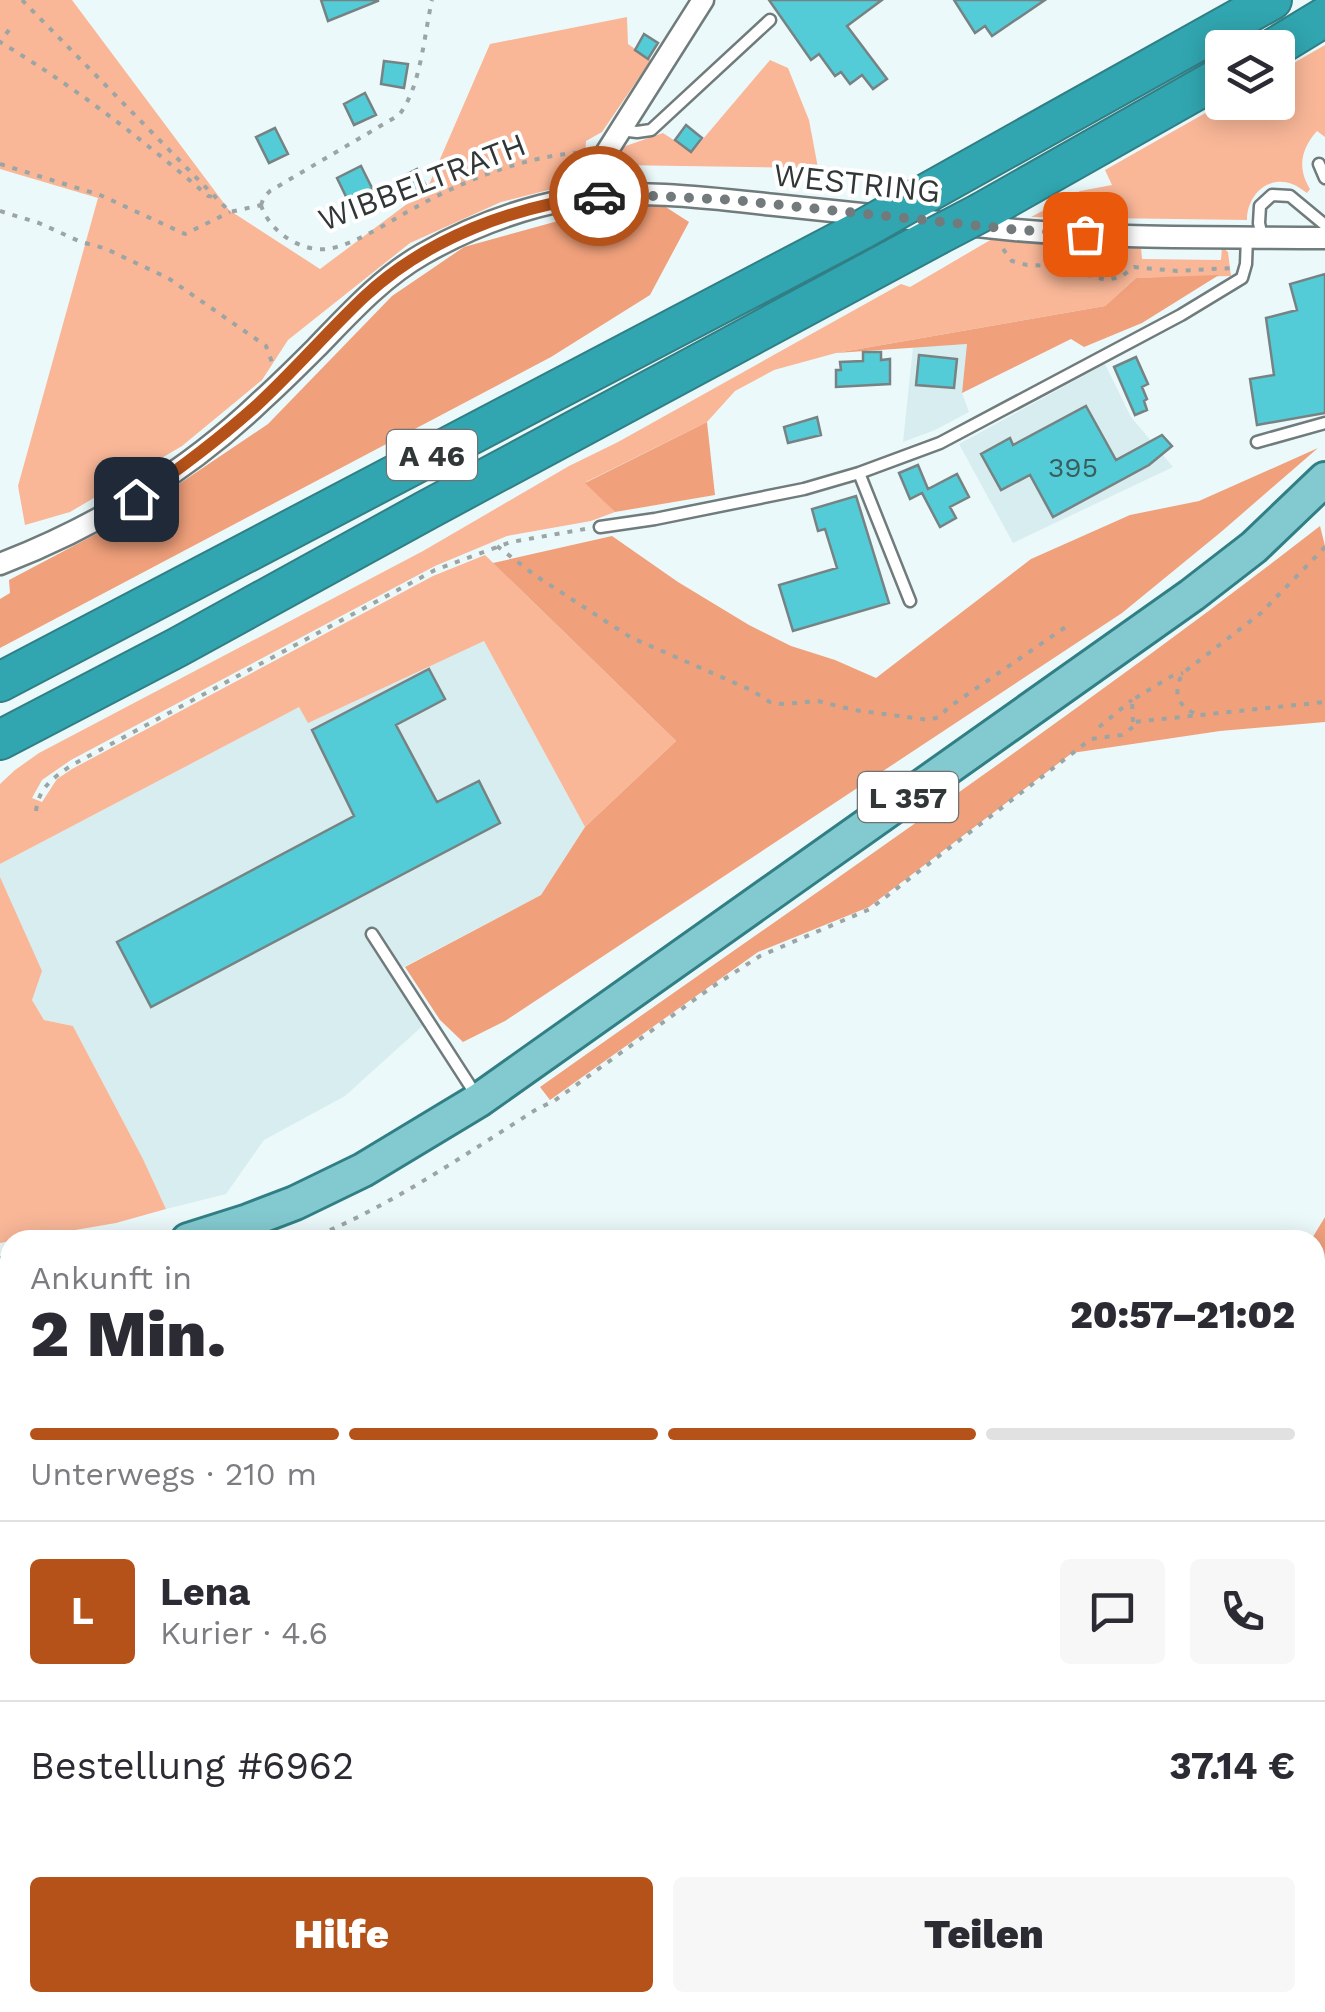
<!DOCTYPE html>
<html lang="de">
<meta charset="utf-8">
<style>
:root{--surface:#fff;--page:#f7f7f7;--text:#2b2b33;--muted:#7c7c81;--line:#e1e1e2;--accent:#b45219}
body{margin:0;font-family:"Work Sans",sans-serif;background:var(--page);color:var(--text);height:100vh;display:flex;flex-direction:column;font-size:38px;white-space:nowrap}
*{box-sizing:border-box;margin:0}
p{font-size:32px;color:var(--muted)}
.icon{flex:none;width:55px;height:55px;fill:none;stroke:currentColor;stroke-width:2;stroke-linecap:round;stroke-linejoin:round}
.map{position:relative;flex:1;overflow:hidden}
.panel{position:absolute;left:0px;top:1230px;width:1325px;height:782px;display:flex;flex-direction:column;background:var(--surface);border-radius:30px 30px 0 0;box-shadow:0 5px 25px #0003}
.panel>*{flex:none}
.tools{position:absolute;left:1205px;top:30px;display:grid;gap:20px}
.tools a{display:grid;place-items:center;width:90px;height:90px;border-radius:10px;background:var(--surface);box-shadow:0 5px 25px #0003;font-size:50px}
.pin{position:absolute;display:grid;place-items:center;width:85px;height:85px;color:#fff;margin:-42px;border-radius:20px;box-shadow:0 5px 15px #0006}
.courier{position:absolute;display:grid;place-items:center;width:100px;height:100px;margin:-50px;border:8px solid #b45219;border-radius:50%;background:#fff;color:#222;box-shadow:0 2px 12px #0007}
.head em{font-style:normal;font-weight:800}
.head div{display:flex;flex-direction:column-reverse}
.head{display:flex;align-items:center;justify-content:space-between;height:170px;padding:0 30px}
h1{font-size:65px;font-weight:800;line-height:75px}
.bar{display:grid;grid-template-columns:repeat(4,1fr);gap:15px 10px;align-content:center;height:120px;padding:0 30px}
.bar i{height:12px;border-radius:8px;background:var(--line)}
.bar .selected{background:var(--accent)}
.bar p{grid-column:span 4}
.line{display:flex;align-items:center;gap:25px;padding:0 30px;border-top:2px solid var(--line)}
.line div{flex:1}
.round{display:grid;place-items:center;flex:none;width:105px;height:105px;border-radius:10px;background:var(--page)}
.action{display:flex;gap:20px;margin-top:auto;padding:20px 30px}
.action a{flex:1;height:115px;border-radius:10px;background:var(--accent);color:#fff;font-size:40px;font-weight:800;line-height:115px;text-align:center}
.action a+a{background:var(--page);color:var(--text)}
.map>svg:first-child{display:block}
.built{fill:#d8edef}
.green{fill:#f9b798}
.forest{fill:#f0a07b}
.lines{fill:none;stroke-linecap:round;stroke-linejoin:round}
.stream{stroke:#d88b66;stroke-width:5}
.building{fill:#53ccd7;stroke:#778283;stroke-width:2.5}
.service-casing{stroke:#707b7c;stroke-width:15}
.minor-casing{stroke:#707b7c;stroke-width:25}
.primary-casing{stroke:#317f85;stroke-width:38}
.motorway-casing{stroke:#317f85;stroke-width:42}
.path{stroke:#9ba5a5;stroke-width:4;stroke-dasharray:5 8;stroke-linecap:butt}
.service{stroke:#fff;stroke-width:10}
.minor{stroke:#fff;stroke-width:20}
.primary{stroke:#83cad0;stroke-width:32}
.motorway{stroke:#31a6b0;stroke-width:38}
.motorway-bridge-casing{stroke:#317f85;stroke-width:42;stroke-linecap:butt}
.motorway-bridge{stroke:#31a6b0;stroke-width:38}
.done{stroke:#727a7b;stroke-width:10;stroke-dasharray:0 18}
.route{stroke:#b45219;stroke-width:12}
.labels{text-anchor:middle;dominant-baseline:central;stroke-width:8;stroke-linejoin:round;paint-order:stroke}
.number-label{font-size:28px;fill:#3a5c5e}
.shield{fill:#fff;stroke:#6f7272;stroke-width:2.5}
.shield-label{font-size:30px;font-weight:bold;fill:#313636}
.street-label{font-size:32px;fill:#313636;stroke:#fff}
</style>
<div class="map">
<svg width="1325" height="2012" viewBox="0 0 1325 2012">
<rect width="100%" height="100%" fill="#ecf9fa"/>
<path class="built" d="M968,344L962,393L969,412L935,430L903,442L913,347Z
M1105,364L1131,417L1173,467L1013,543L959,444Z
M484,641L585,827L541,895L396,971L428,1021L345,1096L264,1140L226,1194L166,1209L143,1159L73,1026L44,1020L32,1000L0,877V864L300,706L309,722Z"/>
<path class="green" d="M0,0H72L229,210L320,269L427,189L490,44L627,17L628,44L651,60L602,132L586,141L585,159C595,167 596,172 594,184L564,186L501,202L410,243L288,340L262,380L182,446L70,512L25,525L18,486L98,198L0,169Z
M1325,45V137L1317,131C1301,149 1297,168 1310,189L1307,193C1302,190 1298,186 1292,184C1267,175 1247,196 1247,220L1031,217L1080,191L1112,185L1105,170L1223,103L1278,102V72Z
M770,60L788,68L809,120L818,168L617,165V149L663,133L692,152Z
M992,239L1141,247L1142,259L1221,260L1222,247L1228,252L1231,276L1136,278L1105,306L836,353L774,370L735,391L707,422L586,482L615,512L591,521L507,536L435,566L71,760L42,780L32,798L42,802L57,779L72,769L433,576L485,555L676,741L585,827L484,641L308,723L299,707L0,864V784L15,770L39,753L423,551L569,466L618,442L901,284L910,287Z
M0,877L42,971L32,1000L44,1020L73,1026L143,1159L166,1209L116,1223L0,1243Z
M10,1318V1466L0,1476V1319Z
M10,1819V2002H272L275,2012H0V1823Z
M701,2003H954L951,2012H706Z"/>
<path class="forest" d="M658,202L689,222L650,295L551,357L0,648V599L10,593L9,580L136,513L268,424L392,296L464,247L598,210Z
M1219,275L1142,323L1084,347L1071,339L962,393L967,344L836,353L1105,306L1136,278Z
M707,422L715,495L615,512L585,483Z
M1318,448L1221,532L1122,613L505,1021L463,1042L440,1020L405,967L541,895L585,827L676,741L493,563L612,536L678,582L749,625L791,646L835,660L876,678L1031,559L1130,515L1199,501Z
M1320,526L1325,546V722L1220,731L1072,753L869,907L758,952L550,1100L540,1087C801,902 1067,722 1320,526Z
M1325,1217V2012H951L954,2002H1315V1240H1311Z"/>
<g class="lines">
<path class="stream" d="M1315,1568L1325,1527
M1031,2012L1042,2002"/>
</g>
<path class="building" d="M321,0H378V1L328,21Z
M769,0H882L847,26L887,79L873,89L862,75L850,84L841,72L835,76L819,54L811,60Z
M954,0H1045L992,36L985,26L975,33Z
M644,34L658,43L648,59L635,50Z
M384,61L408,64L404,88L381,84Z
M365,93L376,115L354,125L344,104Z
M686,125L702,138L691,152L675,140Z
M275,128L288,154L269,163L256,137Z
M361,166L379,202L355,215L337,178Z
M417,169L426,186L406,196L398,179Z
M1325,274V413L1257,425L1250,379L1274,375L1266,318L1297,310L1290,284Z
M863,352H881V360L890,359V384L836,387V370H841L840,362L863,361Z
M919,355L957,359L954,388L916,385Z
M1136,357L1148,384L1142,387L1147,399L1144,401L1147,410L1135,415L1114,367Z
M1086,406L1116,460L1162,435L1172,446L1149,465L1053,517L1030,475L1001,490L981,454L1010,438L1013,445Z
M817,417L821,435L788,443L784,427Z
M918,465L928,489L957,474L969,497L950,507L956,518L940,527L922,493L910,499L899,473Z
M856,496L889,603L793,631L779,585L837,568L825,529L818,531L812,509Z
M429,669L445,699L396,725L437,802L479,781L500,823L151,1007L117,942L354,816L312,730Z"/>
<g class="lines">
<g class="service-casing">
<path id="service" d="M620,130L637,132L651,130L770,20
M1319,164L1325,178
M1262,237L1259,223L1260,206L1272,195L1290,196L1325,225
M1257,442L1325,423
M859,473L910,601
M600,527L655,519L804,489L859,473L940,443L1181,315L1242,278L1246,264L1247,237
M372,934L476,1095
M0,1490L10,1479
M0,1521L10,1523"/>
</g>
<g class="minor-casing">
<path id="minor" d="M608,195L604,163L606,153L703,0
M0,564C96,527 187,472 261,401C280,384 298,366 316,348C349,314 381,278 423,254C470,227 518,209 571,199C633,188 711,198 775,205C855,213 935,222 1015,230C1118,239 1222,237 1325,238
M1161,2012L1164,2002"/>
</g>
<g class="primary-casing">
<path id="primary" d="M188,1240L248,1221L295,1203L363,1170L479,1100L1192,595L1254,547L1325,479
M0,1275L10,1274"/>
</g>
<g class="motorway-casing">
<path id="motorway" d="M1274,48L1325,17
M909,203L1272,0
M982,212L1222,76
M0,682L863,229
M0,740L178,647L425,511L936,236"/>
</g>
<path class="path" d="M22,0L230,212L261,205
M9,30L0,42C75,87 142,139 208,196L214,197
M0,164L100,195L185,234L230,212
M261,205C269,231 300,252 327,249C356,245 393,219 418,206C469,178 529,155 587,152
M261,205L264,197L270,191L399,115C421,87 424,35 432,0
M0,211L39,223L81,242L104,248L168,278L266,346L273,365
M1003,249L1012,261L1027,265L1055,266L1106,280L1121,277L1134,267L1177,271L1232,268
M497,546L536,576L630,637L751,690L770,702L782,704L818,701L854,710L929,720L939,717L949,707L1070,624
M1194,713C1176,705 1173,689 1183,673L1261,613L1325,547
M1133,722L1132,700L1172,676L1183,673
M1099,727L1132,700
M36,811C39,787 53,778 72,765L435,570L511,542L585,529
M306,1240C387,1209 464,1155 537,1109L554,1101L712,987L760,956L870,909L1091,739L1122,735L1133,727V722L1325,702
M0,1313L10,1311
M1315,1736C1325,1711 1317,1686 1325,1661
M1315,1839L1325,1846
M1315,1985L1325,1972
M1094,2012L1101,2002
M1281,2012L1295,2002"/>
<use href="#service" class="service"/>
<use href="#minor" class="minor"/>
<use href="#primary" class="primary"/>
<use href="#motorway" class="motorway"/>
<g class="motorway-bridge-casing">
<path id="motorway-bridge" d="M863,229L909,203
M936,236L982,212"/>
</g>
<use href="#motorway-bridge" class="motorway-bridge"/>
</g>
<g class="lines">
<path class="done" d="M599,196H657L733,200L1019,230L1085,234"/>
<path class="route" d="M136,499C178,470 218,440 256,406C294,371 327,332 364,297C427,238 514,206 599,196"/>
</g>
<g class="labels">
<g class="number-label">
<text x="1073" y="467">395</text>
</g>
<g class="shield">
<rect x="387" y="430" width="90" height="50" rx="8"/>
<rect x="858" y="772" width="100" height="50" rx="8"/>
</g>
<g class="shield-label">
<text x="432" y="455">A 46</text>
<text x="908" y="797">L 357</text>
</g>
<g class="street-label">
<text transform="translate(422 182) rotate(-21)">WIBBELTRATH</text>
<text transform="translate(857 183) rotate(6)">WESTRING</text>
</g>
</g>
</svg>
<div class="tools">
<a><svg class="icon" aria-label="layers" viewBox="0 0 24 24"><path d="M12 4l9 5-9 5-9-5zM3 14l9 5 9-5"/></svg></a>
</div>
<div class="pin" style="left:1085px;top:234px;background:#ea580c"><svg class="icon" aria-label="bag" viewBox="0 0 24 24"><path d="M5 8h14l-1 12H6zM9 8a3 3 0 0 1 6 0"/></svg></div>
<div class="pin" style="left:136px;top:499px;background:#1f2937"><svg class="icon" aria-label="home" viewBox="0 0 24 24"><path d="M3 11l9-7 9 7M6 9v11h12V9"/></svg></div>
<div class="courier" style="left:599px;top:196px"><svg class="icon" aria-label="car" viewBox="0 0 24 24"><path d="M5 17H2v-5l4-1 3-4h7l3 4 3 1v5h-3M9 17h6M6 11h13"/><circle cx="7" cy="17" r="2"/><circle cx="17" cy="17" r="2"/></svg></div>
<section class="panel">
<div class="head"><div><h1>2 Min.</h1><p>Ankunft in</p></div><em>20:57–21:02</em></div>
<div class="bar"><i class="selected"></i><i class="selected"></i><i class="selected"></i><i></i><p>Unterwegs · 210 m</p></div>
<div class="line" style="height:180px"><b class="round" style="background:var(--accent);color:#fff">L</b><div><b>Lena</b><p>Kurier · 4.6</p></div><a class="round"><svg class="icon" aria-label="chat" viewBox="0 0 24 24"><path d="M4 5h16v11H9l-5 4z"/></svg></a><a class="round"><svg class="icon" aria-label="phone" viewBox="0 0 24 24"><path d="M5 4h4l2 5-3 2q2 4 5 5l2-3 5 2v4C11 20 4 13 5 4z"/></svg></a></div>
<div class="line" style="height:130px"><div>Bestellung #6962</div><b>37.14 €</b></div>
<div class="action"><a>Hilfe</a><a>Teilen</a></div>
</section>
</div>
